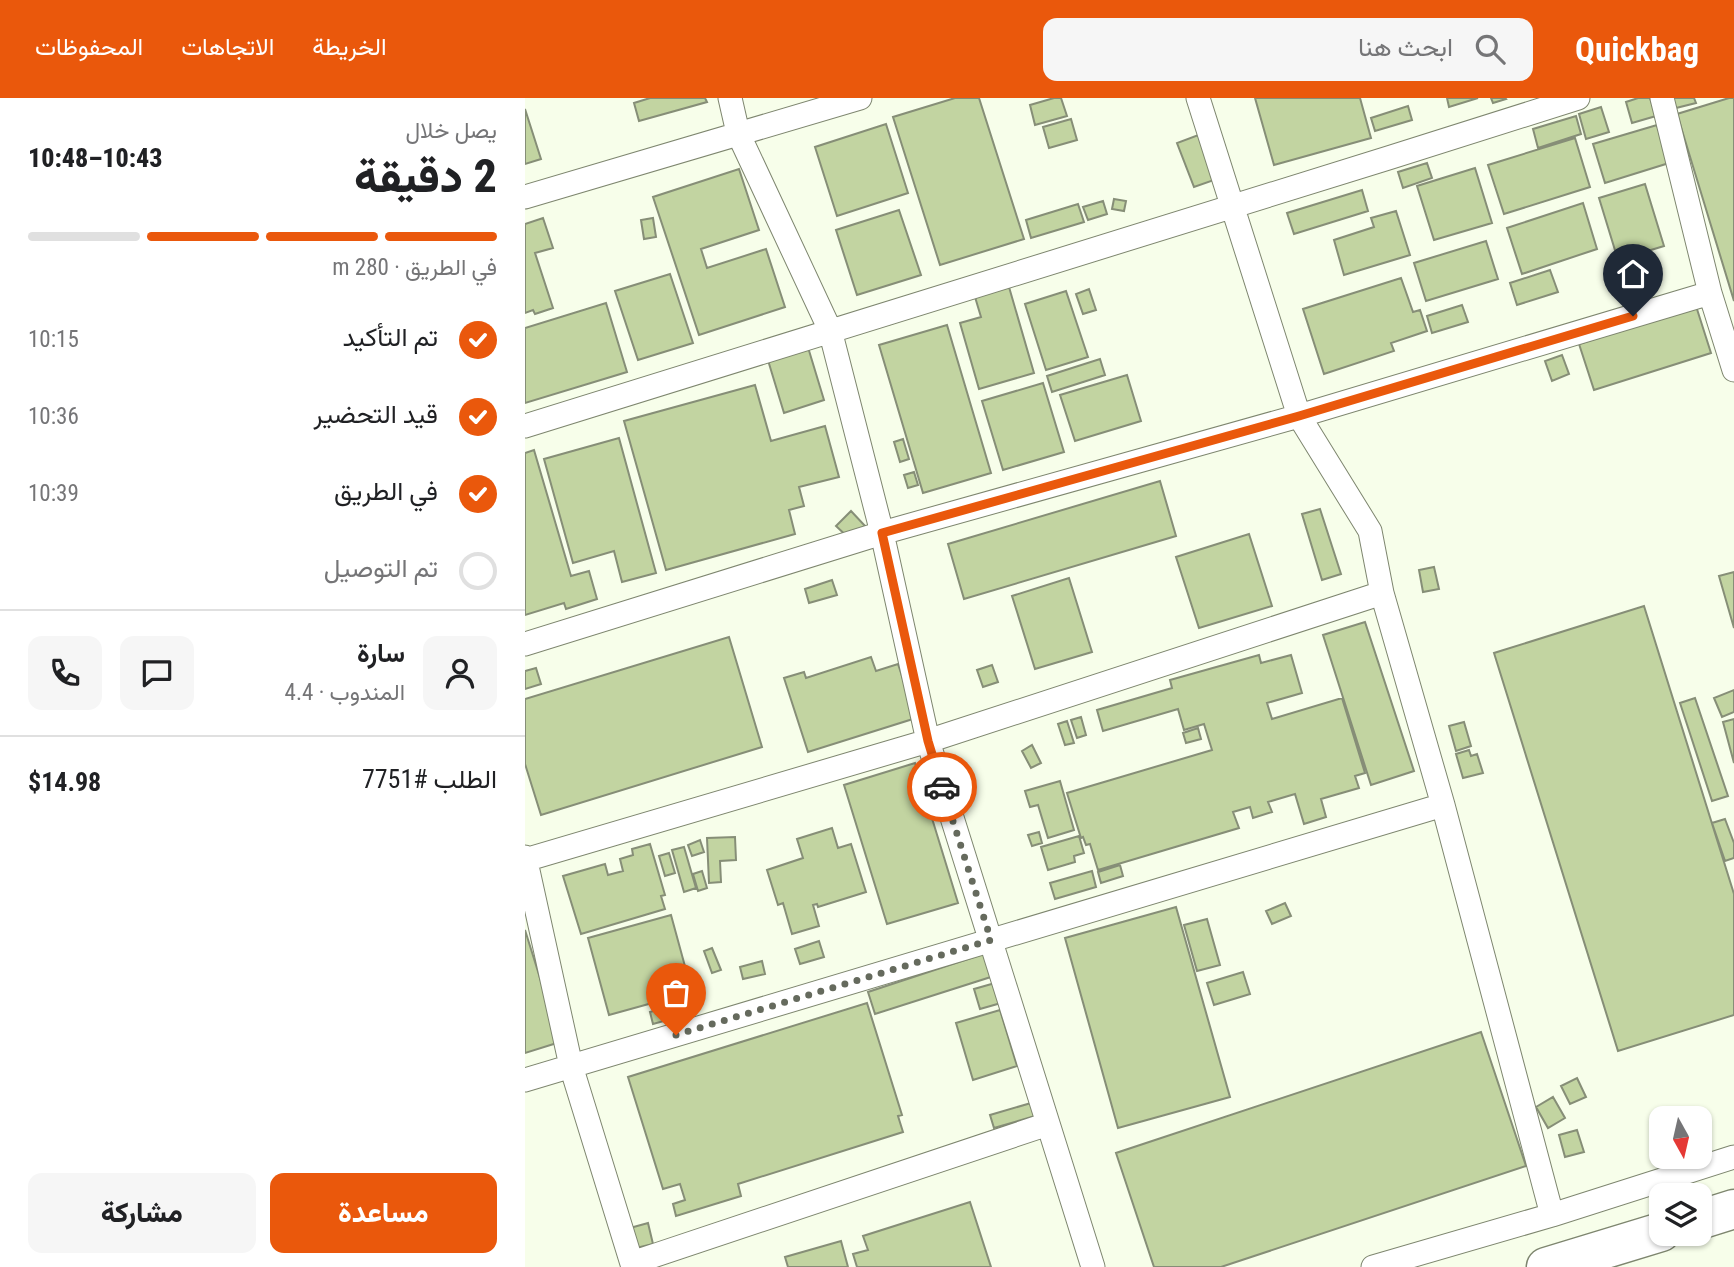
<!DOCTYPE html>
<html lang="ar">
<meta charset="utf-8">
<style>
:root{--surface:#fff;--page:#f6f6f6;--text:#202124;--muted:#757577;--line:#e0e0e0;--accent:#ea580c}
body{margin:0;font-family:"Roboto Condensed",Vazirmatn,sans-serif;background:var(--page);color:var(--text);direction:rtl;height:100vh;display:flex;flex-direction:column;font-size:26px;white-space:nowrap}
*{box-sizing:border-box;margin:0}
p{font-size:23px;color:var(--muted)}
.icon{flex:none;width:38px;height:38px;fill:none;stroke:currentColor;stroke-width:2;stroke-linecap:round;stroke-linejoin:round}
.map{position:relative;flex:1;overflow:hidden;direction:ltr}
.details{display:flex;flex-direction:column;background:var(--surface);width:525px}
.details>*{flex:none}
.needle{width:46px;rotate:172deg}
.tools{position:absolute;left:1124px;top:1008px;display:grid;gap:14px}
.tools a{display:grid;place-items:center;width:63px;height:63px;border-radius:14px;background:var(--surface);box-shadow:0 2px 5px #0004;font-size:35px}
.pin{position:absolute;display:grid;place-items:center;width:60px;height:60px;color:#fff;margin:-72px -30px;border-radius:50% 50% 50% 0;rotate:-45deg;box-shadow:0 0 7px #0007}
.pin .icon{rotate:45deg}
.courier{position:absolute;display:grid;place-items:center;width:70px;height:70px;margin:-35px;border:5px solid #ea580c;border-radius:50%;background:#fff;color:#222;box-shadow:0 2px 9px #0007}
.head em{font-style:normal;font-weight:800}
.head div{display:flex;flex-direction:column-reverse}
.head{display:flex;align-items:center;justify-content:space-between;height:119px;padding:0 28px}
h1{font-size:46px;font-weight:800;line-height:52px}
.bar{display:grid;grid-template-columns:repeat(4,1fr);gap:10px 7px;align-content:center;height:84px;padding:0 28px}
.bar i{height:9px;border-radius:5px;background:var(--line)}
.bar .selected{background:var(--accent)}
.bar p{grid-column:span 4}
.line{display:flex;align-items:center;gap:18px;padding:0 28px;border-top:2px solid var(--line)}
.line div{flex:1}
.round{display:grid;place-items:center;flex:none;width:74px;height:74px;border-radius:14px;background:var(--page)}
ol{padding:0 28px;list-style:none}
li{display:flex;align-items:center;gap:21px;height:77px}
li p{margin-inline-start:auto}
li .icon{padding:7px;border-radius:50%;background:var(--accent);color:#fff;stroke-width:4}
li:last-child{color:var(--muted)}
li i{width:38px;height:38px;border:4px solid var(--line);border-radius:50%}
.cta{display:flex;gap:14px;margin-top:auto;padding:14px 28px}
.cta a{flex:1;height:80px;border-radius:14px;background:var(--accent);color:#fff;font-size:28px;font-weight:800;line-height:80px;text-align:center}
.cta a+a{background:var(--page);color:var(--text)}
header{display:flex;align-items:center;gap:42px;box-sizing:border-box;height:98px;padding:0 35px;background:var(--accent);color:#fff}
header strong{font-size:33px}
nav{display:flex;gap:38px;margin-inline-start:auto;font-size:24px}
.search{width:490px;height:63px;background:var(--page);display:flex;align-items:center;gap:18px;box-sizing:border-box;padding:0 24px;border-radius:14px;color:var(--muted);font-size:26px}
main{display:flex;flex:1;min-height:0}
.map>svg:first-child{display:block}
.building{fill:#c2d4a1;stroke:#868e77;stroke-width:2}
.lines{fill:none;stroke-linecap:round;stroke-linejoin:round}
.street-casing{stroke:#7e866f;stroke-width:25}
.highway-casing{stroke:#7e866f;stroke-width:41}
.street{stroke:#fff;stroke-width:23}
.highway{stroke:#fff;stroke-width:38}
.done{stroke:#656a5d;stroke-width:7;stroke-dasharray:0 12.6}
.route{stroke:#ea580c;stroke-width:9}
</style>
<header>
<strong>Quickbag</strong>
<div class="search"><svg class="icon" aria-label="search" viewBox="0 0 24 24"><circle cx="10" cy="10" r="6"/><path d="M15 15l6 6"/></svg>ابحث هنا</div>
<nav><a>الخريطة</a><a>الاتجاهات</a><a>المحفوظات</a></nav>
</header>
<main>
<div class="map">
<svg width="1209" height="1169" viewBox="0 0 1209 1169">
<rect width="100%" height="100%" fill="#f7feea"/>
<path class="building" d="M125,0H180L182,4L114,23L109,5Z
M430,0H454L499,141L415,167L368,19Z
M529,0H536L542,18L510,27L505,7Z
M730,0H835L846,40L749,67Z
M922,0H953L924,9Z
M966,0H980L981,1L968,5Z
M1113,0H1125L1131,18L1107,25L1101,4Z
M1140,0H1169L1171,5L1143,12Z
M1204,0H1209V203L1152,16Z
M883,8L887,22L850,33L846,20Z
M1076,9L1084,34L1061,41L1054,16Z
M0,11L16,61L0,66Z
M1051,18L1056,36L1013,50L1008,31Z
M546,21L552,42L524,50L518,29Z
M361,26L383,95L312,118L290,49Z
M1132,27L1144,65L1080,85L1068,46Z
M676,36L692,81L669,89L652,45Z
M1050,40L1065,89L979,116L963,67Z
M902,65L907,80L878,90L873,74Z
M950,70L967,125L909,142L892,88Z
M214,71L234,132L176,151L182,170L241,151L260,209L174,237L128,99Z
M1120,86L1139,148L1093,162L1074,100Z
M837,92L843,113L769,136L762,115Z
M589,101L601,103L599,113L587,111Z
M578,103L582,116L563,122L558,109Z
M1058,105L1072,151L997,176L982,130Z
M553,106L559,124L506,140L501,122Z
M374,112L396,177L332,197L311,132Z
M871,113L885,157L819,177L809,142L849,129L846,120Z
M18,120L28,150L10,155L28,210L10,216L8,212L0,215V126Z
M128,120L131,139L119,141L116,122Z
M961,143L973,181L901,203L889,165Z
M1025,172L1033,194L992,207L985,185Z
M145,176L168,245L113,262L90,193Z
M876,180L888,214L895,212L902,233L866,245L869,253L799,276L778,211Z
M484,189L509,275L454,291L435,225L456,219L450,199Z
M564,191L571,212L558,216L551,196Z
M541,193L563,259L521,272L500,206Z
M81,205L102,274L0,305V230Z
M937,207L943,224L907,235L902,218Z
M1171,208L1186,255L1069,292L1054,246Z
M422,227L466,375L398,395L354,247Z
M282,246L299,302L259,315L242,259Z
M1037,257L1044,276L1027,283L1020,263Z
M575,261L580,277L527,294L522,278Z
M602,277L616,323L550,343L535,297Z
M518,285L539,354L478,372L457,303Z
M230,287L246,343L300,328L314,379L274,389L279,408L264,412L270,436L141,472L99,323Z
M94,340L131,475L97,484L89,453L48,465L19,361Z
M378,341L384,361L375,364L369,344Z
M9,352L46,478L64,473L72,501L41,511L39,505L0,517V355Z
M389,374L393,387L383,390L379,377Z
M635,383L651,438L439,501L423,446Z
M795,411L816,476L797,482L777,416Z
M326,413L341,429L327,443L311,428Z
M724,436L747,508L674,530L651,459Z
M909,469L914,491L898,494L894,472Z
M1209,474V530L1194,478Z
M544,480L567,554L510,571L487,498Z
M307,482L312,497L284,505L280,491Z
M1119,508L1209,796V917L1093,953L969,555Z
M840,524L889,673L846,687L798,537Z
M204,539L237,649L16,717L0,666V601Z
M734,557L736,565L766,557L777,595L742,605L747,621L817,600L840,675L830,678L834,690L796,701L801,719L779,726L770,696L743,704L747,714L728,720L725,709L708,714L714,730L573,772L565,746L561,747L558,739L556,740L542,695L687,652L679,626L659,632L653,611L578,633L572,612L647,590L645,582Z
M346,559L351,573L373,566L391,620L283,654L259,580L279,574L281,580Z
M467,567L473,584L458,589L452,572Z
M11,570L16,586L0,591V573Z
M1209,592V614L1197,619L1189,600Z
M1170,600L1203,698L1187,703L1155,605Z
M556,619L561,637L552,640L546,622Z
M1209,621V665L1198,624Z
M542,623L549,645L540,647L533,626Z
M939,624L946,648L931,653L924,628Z
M673,630L676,641L661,645L658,635Z
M507,647L516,665L506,670L497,653Z
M944,652L946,658L952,656L958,675L938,680L931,656Z
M390,665L433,805L362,826L319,687Z
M535,683L549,732L523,740L513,707L505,709L500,693Z
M1200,721L1209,745V760L1200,763L1187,725Z
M307,730L313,750L326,746L341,794L293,809L292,806L288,807L294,828L267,836L258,805L253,807L242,772L278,760L272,741Z
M514,734L517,745L507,748L503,737Z
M554,738L559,755L549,758L550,764L523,772L516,749Z
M210,739L211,762L195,763L196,784L184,785L182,740Z
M175,742L179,754L167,758L163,747Z
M125,746L140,797L136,798L140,811L56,836L38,778L80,766L83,777L98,773L95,761L108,757L107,751Z
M159,749L171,790L159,794L147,752Z
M144,755L150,775L140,778L134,758Z
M595,767L598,778L576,785L573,774Z
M177,773L182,790L173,793L168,776Z
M567,773L571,789L530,801L525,785Z
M760,805L766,818L747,826L741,813Z
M651,809L705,999L593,1030L540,840Z
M146,817L167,894L84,917L63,840Z
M682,821L695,867L672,873L659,827Z
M0,832L35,944L0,955Z
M294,843L299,859L275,866L270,851Z
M187,850L196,872L187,875L179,853Z
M464,854L472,877L350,916L343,894Z
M237,863L240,876L218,881L215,869Z
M718,874L725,896L689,907L682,885Z
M470,885L476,905L455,911L449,891Z
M167,902L171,914L128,926L125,914Z
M342,905L377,1017L373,1018L378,1034L213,1086L216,1098L151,1118L148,1106L160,1102L155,1086L138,1091L103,979Z
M475,912L492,968L448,982L431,925Z
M956,934L1001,1068L696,1169H629L591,1055Z
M1052,980L1061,999L1045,1006L1036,988Z
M1028,999L1040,1020L1023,1030L1011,1009Z
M506,1005L510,1018L469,1030L465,1017Z
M1052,1032L1059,1054L1040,1059L1034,1037Z
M445,1104L466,1169H332L328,1156L343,1152L338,1138Z
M123,1125L128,1146L111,1150L105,1130Z
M316,1143L323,1169H263L260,1159Z"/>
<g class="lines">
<g class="street-casing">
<path id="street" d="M205,0L213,35L305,232L357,435L403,643L568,1169
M673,0L774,318L845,433L857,495L918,707L1027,1117
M1137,0L1185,195L1209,272
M0,99L335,0
M0,328C351,217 703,112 1053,0
M0,546L357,435L774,318L1185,195
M0,759L46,968L108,1169
M0,762L403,643L857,495
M0,982L918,707
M107,1165L523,1026
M848,1169L1027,1117L1209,1059"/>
</g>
<g class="highway-casing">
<path id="highway" d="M1174,1122L1209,1111
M1021,1169L1136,1134"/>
</g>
<use href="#street" class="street"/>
<use href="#highway" class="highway"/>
</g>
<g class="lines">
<path class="done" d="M151,937L466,842L417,689"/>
<path class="route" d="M417,689L403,643L357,435L774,318L1108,218"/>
</g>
</svg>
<div class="tools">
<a><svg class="needle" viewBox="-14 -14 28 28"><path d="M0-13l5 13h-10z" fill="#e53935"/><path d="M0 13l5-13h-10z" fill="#757577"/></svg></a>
<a><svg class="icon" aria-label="layers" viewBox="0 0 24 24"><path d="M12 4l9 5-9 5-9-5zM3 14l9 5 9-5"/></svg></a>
</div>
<div class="pin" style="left:151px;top:937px;background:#ea580c"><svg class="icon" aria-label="bag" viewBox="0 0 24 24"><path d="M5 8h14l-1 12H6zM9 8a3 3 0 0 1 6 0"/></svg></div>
<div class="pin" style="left:1108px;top:218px;background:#1f2937"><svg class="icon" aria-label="home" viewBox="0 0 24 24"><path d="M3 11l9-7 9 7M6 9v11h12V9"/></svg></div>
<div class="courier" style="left:417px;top:689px"><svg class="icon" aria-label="car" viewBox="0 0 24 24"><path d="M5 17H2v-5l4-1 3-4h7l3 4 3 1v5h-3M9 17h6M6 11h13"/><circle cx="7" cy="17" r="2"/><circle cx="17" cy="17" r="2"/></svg></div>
</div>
<section class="details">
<div class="head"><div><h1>2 دقيقة</h1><p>يصل خلال</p></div><em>10:43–10:48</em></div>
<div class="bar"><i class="selected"></i><i class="selected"></i><i class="selected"></i><i></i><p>في الطريق · 280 m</p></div>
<ol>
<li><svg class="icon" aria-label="check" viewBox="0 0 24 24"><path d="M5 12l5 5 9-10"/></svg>تم التأكيد<p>10:15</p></li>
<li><svg class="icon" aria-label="check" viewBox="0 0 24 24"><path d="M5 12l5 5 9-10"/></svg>قيد التحضير<p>10:36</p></li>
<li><svg class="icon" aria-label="check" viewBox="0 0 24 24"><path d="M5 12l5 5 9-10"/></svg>في الطريق<p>10:39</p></li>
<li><i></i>تم التوصيل</li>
</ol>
<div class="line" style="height:126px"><a class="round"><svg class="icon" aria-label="person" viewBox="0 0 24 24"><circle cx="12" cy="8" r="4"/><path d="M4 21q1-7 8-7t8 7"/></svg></a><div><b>سارة</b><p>المندوب · 4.4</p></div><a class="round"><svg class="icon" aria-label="chat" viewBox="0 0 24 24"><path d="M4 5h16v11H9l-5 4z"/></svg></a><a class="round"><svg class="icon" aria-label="phone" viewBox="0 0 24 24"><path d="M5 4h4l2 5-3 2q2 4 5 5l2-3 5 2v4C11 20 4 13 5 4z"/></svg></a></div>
<div class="line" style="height:91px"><div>الطلب #7751</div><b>$14.98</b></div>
<div class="cta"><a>مساعدة</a><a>مشاركة</a></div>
</section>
</main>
